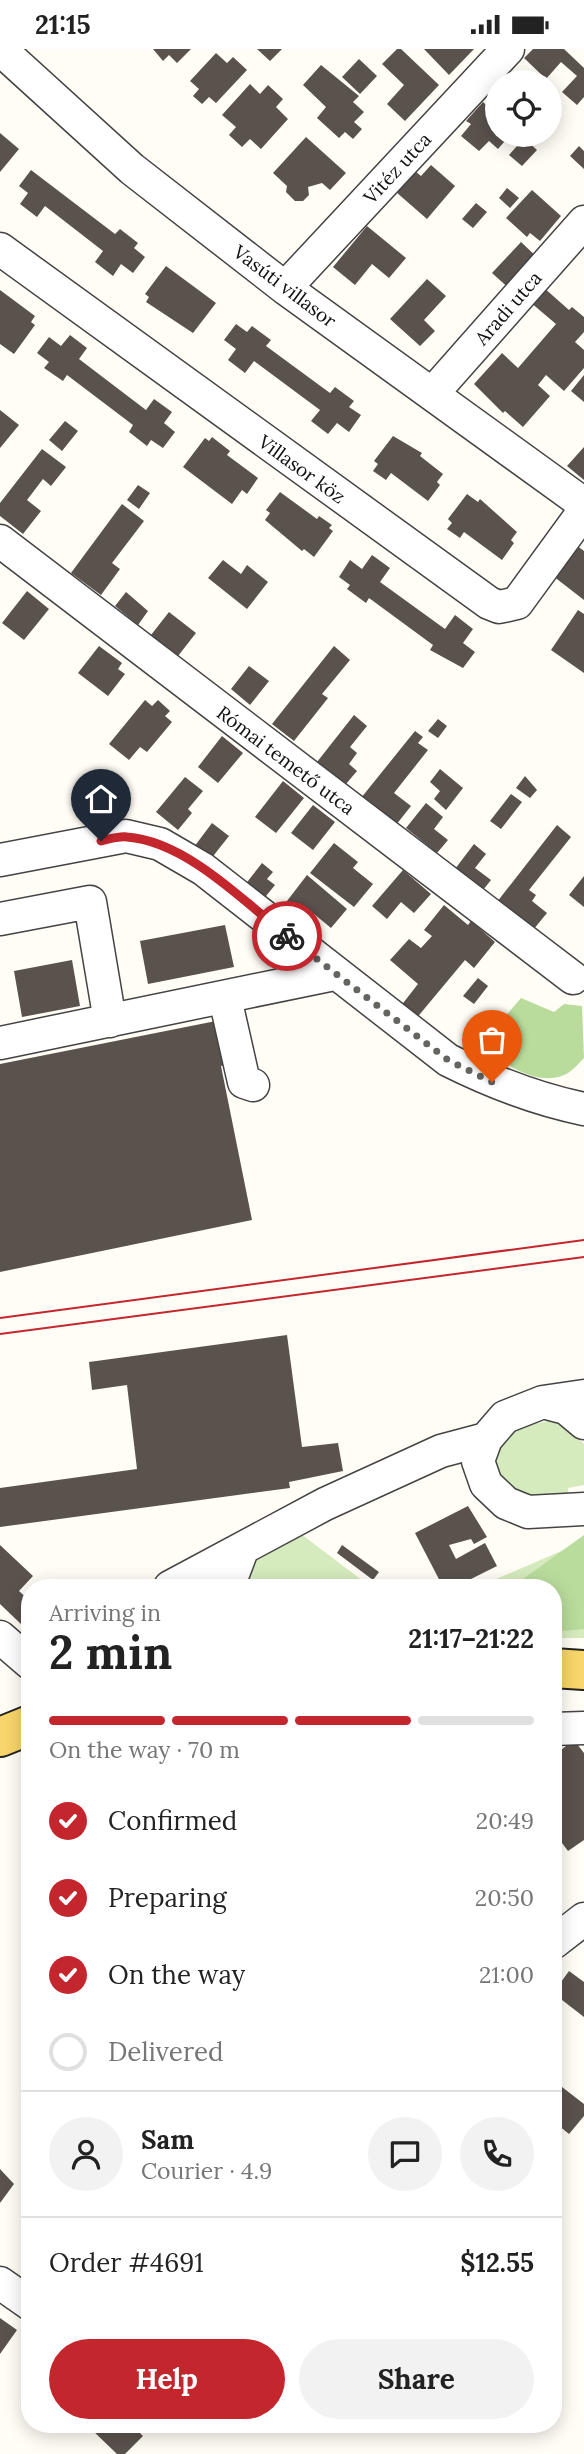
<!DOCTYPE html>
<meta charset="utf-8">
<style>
:root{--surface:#fff;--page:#f2f2f2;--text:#222;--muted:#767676;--line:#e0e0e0;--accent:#c4262e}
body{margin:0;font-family:Lora,serif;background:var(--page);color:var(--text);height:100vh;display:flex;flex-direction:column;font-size:26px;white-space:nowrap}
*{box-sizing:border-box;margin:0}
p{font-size:23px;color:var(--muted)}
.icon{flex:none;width:38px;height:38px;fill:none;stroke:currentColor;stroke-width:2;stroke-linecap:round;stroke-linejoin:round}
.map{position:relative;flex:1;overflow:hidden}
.details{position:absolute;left:21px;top:1530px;width:541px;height:854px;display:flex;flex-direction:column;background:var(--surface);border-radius:28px;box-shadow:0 4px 18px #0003}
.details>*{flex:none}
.fabs{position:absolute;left:485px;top:21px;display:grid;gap:14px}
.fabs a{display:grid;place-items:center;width:77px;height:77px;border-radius:50%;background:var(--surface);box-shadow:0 4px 18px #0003;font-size:35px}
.pin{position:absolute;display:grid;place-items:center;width:60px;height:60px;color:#fff;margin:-72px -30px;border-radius:50% 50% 50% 0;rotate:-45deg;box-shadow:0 0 7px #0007}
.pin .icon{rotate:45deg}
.courier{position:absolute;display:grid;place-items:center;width:70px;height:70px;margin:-35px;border:5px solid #c4262e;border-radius:50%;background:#fff;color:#222;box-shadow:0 2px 9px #0007}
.overview em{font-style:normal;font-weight:800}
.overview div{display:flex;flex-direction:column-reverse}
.overview{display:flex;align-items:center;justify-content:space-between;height:119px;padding:0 28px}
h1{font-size:46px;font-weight:800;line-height:52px}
.bar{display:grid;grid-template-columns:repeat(4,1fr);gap:10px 7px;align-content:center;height:84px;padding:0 28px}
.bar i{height:9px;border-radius:5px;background:var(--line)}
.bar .on{background:var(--accent)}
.bar p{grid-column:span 4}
.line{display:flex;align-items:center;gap:18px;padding:0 28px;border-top:2px solid var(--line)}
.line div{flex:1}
.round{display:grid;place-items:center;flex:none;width:74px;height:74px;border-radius:37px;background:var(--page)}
ol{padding:0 28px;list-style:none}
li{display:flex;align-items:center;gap:21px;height:77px}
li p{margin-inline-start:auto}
li .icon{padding:7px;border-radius:50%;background:var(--accent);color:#fff;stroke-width:4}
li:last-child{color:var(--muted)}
li i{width:38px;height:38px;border:4px solid var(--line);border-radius:50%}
.action{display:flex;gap:14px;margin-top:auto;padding:14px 28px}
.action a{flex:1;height:80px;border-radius:42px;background:var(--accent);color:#fff;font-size:28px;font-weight:800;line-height:80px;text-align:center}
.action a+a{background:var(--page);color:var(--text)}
.status{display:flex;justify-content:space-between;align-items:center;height:49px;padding:0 35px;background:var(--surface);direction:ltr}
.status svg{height:19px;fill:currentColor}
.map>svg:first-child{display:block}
.green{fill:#d5ebbd}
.forest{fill:#b9dc9c}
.building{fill:#5a524d}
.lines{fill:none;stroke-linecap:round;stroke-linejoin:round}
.minor-casing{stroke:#444;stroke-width:35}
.major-casing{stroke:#222;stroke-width:42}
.minor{stroke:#fff;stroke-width:32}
.major{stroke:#f9d66b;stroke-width:38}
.tram{stroke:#c4262e;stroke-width:2}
.done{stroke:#646461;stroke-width:7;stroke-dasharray:0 12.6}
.route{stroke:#c4262e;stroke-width:9}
.labels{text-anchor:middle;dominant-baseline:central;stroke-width:7;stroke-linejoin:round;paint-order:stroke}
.street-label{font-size:19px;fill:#111;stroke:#fff}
</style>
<div class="status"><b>21:15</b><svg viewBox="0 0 49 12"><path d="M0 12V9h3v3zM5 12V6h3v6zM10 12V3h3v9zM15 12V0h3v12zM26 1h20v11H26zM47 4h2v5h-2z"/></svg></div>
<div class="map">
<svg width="584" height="2405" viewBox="0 0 584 2405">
<rect width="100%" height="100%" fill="#fffdf5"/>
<path class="green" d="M548,1372L568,1377L584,1395V1436L568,1439L569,1453C528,1450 498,1454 487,1407L506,1381Z
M301,1485L371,1538H237C248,1501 266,1494 301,1485Z
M584,1492V1589H553V1538H478Z"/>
<path class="forest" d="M521,949L554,963L564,955L582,957L584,1009C579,1014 574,1020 568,1024C546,1038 507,1021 494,1002L497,977Z
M584,1486V1580L553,1583V1538H521L523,1530Z"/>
<path class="building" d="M153,0H191L177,14L169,6L163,12Z
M257,0H282L270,12Z
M397,0H401L439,36L405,72L387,55L404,36L382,15Z
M424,0H474L449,26Z
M533,0H564L584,19V48L577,56L562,43L577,27L561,13L546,30L524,9Z
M216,4L227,14L233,8L247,21L216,54L209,48L202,55L193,47L199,40L190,32Z
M359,10L377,27L360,45L342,28Z
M321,16L359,47L353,53L364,63L354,73L362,80L353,90L345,83L339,89L317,69L326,58L303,36Z
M250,35L260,45L268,36L283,50L276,58L288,70L261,100L250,90L242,98L229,86L236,78L222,66Z
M483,53L497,66V86H510L498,100L489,92L479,102L461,87L471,75L466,72Z
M0,84L19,100L0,123Z
M306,88L346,124L330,141L322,134L308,138L309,146L303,152H295L286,143L287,137L273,124Z
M524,89L537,101L522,117L509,106Z
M579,97L584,102V120L570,107Z
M431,116L455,137L427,170L396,143L415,122L421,127Z
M31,121L115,185L120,180L138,194L134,199L145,208L133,224L121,215L113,227L95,213L103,202L45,157L37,168L20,155L28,144L19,137Z
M507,139L519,149L510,159L499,149Z
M532,141L561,167L540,192L530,184L527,188L506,169Z
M476,154L487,163L473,179L462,170Z
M367,177L406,209L389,229L372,215L355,236L333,218Z
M521,193L540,211L512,242L492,224Z
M166,217L216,254L193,284L146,253L149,248L145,245Z
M427,230L446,247L424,271L435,282L420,297L390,270Z
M543,238L569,261L572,258L584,268V283L575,293L584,301V319L564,342L546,326L538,336L550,347L523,378L505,362L503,364L474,335L502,304L518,319L556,275L530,253Z
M0,241L35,267L31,273L35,276L14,305L0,295Z
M236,275L247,283L252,277L271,291L266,297L330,344L335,338L354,352L349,358L361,366L349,383L337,374L328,385L311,372L320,361L254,312L245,324L228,311L236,300L224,291Z
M70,286L87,299L79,310L146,361L154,350L172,363L164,374L175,383L163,399L151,391L147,397L129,383L133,376L67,326L63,332L44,319L49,313L37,304L49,288L61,297Z
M584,326V353L571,342Z
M0,361L19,376L0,399Z
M65,372L78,382L62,402L49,391Z
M393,387L422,404L420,407L443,425L437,433L440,436L428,452L391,424L386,431L373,422L378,415L374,412Z
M212,388L230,402L227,406L258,429L247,445L242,441L232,455L183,418L205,389L209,392Z
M584,398V431L567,417Z
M42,400L66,418L51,437L43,430L27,451L41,462L23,485L0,467V454Z
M138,436L150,444L139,460L127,451Z
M280,443L317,470L319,467L332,476L329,479L333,482L314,508L304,500L302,502L265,471L270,464L266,461Z
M467,445L478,453L480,450L517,483L511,491L514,494L502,511L464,483L460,489L447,480L452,474L448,470Z
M122,455L144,472L112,514L120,520L101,546L71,524Z
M576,496L584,502V551L553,527Z
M372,506L390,519L380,533L445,580L455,566L473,580L463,594L475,603L463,619L430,601L433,596L369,549L366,554L347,540L350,536L339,528L350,511L362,520Z
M223,511L241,525L247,516L268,533L247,560L208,529Z
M27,542L49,560L24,591L2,574Z
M126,543L148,562L138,576L115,557Z
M578,561L584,565V624L551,601Z
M169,563L196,584L178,607L151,586Z
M99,597L122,614L118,620L125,625L108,647L78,624Z
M334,597L350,611L322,645L328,649L294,692L272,675Z
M249,617L269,632L250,656L231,640Z
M145,651L152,657L158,651L170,662L165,667L172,673L147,703L140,698L129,711L109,695Z
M354,666L367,677L350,698L357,704L349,715L357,722L346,735L317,713Z
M438,670L447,677L438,689L428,682Z
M415,682L423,688L418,694L428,701L394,744L411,757L396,776L361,749Z
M222,687L243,704L218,734L198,718Z
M440,720L463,739L446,761L434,750L440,742L430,733Z
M525,727L537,741L530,749L516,739Z
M185,728L203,742L188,760L192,764L178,781L156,763Z
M283,732L304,749L276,784L255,768Z
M511,745L522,753L501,780L490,772Z
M426,754L443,768L434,780L448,791L437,804L406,779Z
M313,756L335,773L313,801L291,784Z
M212,774L229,787L210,811L194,798Z
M557,776L571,788L529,841L536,846L532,852L547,864L533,881L497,853Z
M334,794L358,813L353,819L373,835L354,858L310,824Z
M474,795L486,805L475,819L491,831L483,841L455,820Z
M262,814L273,823L267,830L275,836L262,852L244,837Z
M403,821L431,845L414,864L401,853L387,870L372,857Z
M307,826L347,860L331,879L314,865L309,870L287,852Z
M584,827V858L569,846Z
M444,856L468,876L471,872L495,893L474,919L465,911L415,971L400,958L418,935L390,911L409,890L421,899L432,887L424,881Z
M225,876L234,918L148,935L140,892Z
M72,911L80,957L22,968L14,922Z
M478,929L488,937L474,955L463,947Z
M221,971L231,1015L221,1017L252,1171L0,1223V1015Z
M287,1286L302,1398L338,1394L343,1422L289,1433L290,1439L0,1478V1439L137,1420L127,1336L92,1341L89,1313Z
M468,1457L487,1488L474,1495L471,1490L449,1496L456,1510L485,1494L497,1517L455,1538H443L415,1484Z
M0,1496L33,1527L19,1542L30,1552V1568L22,1576L0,1555Z
M342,1496L379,1523L373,1531L337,1504Z
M574,1691L584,1704V1791L568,1802L556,1786L553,1788V1707Z
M569,1922L584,1933V1968L553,1944Z
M553,2031L584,2055V2067L569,2085L553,2072Z
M0,2120L14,2135L0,2154Z
M0,2269L17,2281L0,2305Z
M94,2375H131L143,2387L125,2405H117L90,2379Z"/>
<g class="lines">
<g class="minor-casing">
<path id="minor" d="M0,0L132,120L285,239L584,455
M0,200L489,554L499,558L517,554L584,462
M285,239L508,0
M432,345L584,173
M0,492L573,929
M0,811L126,787L160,795L203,820L448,1011C492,1033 535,1050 584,1060
M0,870L90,853L110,972
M225,949L244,1033L253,1036
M0,994L334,925
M543,1353L566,1359L584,1374
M486,1390L478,1412L486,1435L506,1454L528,1463L584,1460
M170,1538L325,1455L441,1402L486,1390L505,1368L543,1353L584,1347
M228,1538L242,1501
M0,1588L30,1614
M553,1680L584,1679
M553,1894L584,1870
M0,2234L30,2255"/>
</g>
<g class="major-casing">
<path id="major" d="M553,1619L584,1621
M0,1688L30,1676"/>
</g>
<use href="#minor" class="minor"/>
<use href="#major" class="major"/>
<path class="tram" d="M0,1269L584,1191
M0,1285L584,1208"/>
</g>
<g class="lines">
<path class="done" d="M287,887L448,1011L492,1033"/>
<path class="route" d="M101,792C109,790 119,787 127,788C185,792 244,852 287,887"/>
</g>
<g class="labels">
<g class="street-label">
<text transform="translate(397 119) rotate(-47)">Vitéz utca</text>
<text transform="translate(285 237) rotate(37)">Vasúti villasor</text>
<text transform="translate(508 259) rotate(-49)">Aradi utca</text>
<text transform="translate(302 420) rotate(36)">Villasor köz</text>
<text transform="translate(286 711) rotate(37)">Római temető utca</text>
</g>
</g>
</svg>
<div class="fabs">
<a><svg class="icon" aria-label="locate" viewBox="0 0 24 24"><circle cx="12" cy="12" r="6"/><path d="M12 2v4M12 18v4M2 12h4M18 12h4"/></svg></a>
</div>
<div class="pin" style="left:492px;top:1033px;background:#ea580c"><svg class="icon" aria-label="bag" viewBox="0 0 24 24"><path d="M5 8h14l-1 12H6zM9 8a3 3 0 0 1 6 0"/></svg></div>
<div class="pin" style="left:101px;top:792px;background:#1f2937"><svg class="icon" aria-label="home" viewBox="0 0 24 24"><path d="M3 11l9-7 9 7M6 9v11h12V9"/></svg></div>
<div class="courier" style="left:287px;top:887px"><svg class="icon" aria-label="bike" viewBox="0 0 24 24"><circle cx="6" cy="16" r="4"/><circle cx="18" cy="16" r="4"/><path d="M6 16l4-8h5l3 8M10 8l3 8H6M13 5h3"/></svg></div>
<section class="details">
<div class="overview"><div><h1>2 min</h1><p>Arriving in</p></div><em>21:17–21:22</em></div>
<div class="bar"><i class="on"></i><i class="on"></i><i class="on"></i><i></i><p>On the way · 70 m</p></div>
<ol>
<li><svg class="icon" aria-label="check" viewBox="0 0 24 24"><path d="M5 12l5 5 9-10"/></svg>Confirmed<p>20:49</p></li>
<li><svg class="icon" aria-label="check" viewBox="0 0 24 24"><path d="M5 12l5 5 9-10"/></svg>Preparing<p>20:50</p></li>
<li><svg class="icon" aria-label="check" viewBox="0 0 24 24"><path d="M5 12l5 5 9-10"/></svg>On the way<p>21:00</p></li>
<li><i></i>Delivered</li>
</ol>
<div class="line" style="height:126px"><a class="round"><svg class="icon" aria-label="person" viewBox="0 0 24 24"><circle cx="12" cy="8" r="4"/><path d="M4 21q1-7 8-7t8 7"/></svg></a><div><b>Sam</b><p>Courier · 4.9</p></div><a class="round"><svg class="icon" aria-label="chat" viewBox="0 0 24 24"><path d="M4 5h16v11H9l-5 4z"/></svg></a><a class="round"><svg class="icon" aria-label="phone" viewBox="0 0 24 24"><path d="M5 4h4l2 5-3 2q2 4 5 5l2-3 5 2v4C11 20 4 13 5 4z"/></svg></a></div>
<div class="line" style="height:91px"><div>Order #4691</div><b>$12.55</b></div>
<div class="action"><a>Help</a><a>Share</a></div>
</section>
</div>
